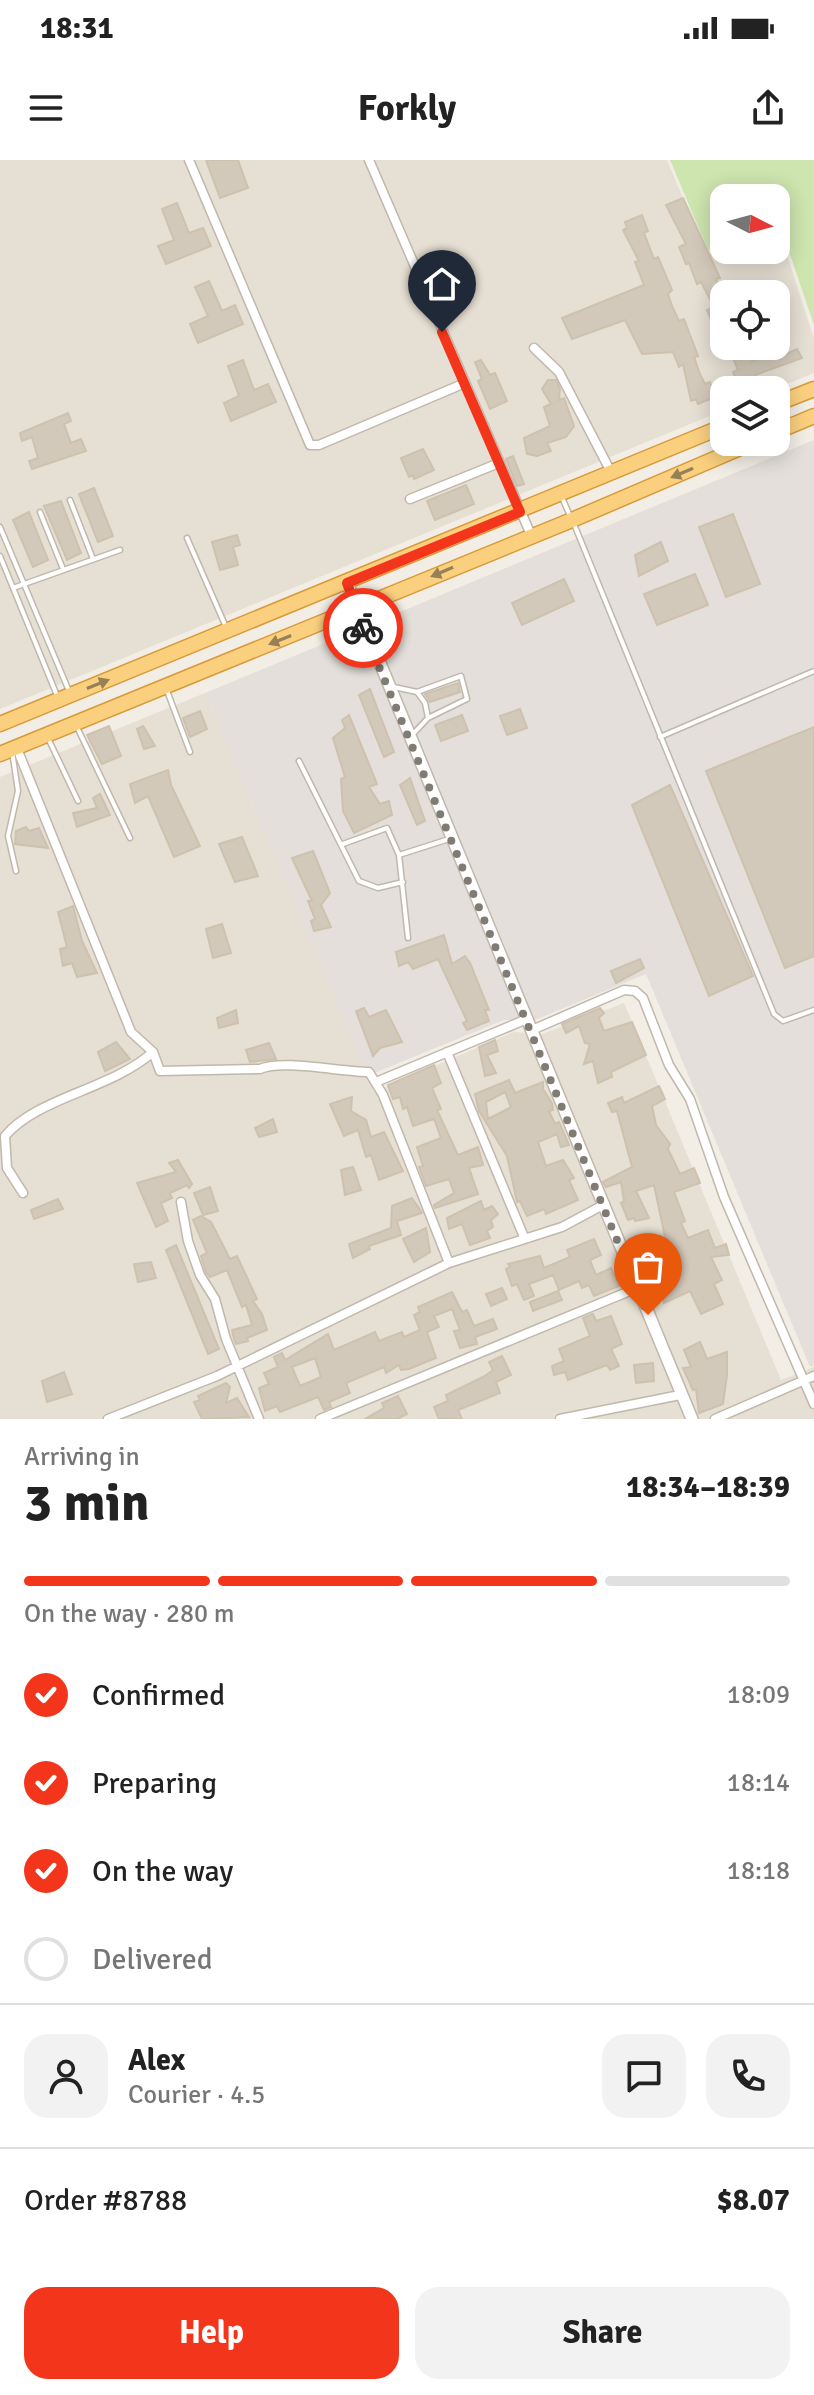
<!DOCTYPE html>
<meta charset="utf-8">
<style>
:root{--surface:#fff;--page:#f2f2f2;--text:#222;--muted:#767676;--line:#e0e0e0;--accent:#f3361b}
body{margin:0;font-family:Signika,sans-serif;background:var(--page);color:var(--text);height:100vh;display:flex;flex-direction:column;font-size:30px;white-space:nowrap}
*{box-sizing:border-box;margin:0}
p{font-size:26px;color:var(--muted)}
.icon{flex:none;width:44px;height:44px;fill:none;stroke:currentColor;stroke-width:2;stroke-linecap:round;stroke-linejoin:round}
.map{position:relative;height:1259px;overflow:hidden}
.side{display:flex;flex-direction:column;background:var(--surface);flex:1}
.side>*{flex:none}
.needle{width:52px;rotate:96deg}
.tools{position:absolute;left:710px;top:24px;display:grid;gap:16px}
.tools a{display:grid;place-items:center;width:80px;height:80px;border-radius:16px;background:var(--surface);box-shadow:0 4px 20px #0003;font-size:40px}
.pin{position:absolute;display:grid;place-items:center;width:68px;height:68px;color:#fff;margin:-82px -34px;border-radius:50% 50% 50% 0;rotate:-45deg;box-shadow:0 0 8px #0007}
.pin .icon{rotate:45deg}
.courier{position:absolute;display:grid;place-items:center;width:80px;height:80px;margin:-40px;border:6px solid #f3361b;border-radius:50%;background:#fff;color:#222;box-shadow:0 2px 10px #0007}
.summary em{font-style:normal;font-weight:800}
.summary div{display:flex;flex-direction:column-reverse}
.summary{display:flex;align-items:center;justify-content:space-between;height:136px;padding:0 24px}
h1{font-size:52px;font-weight:800;line-height:60px}
.bar{display:grid;grid-template-columns:repeat(4,1fr);gap:12px 8px;align-content:center;height:96px;padding:0 24px}
.bar i{height:10px;border-radius:6px;background:var(--line)}
.bar .selected{background:var(--accent)}
.bar p{grid-column:span 4}
.line{display:flex;align-items:center;gap:20px;padding:0 24px;border-top:2px solid var(--line)}
.line div{flex:1}
.round{display:grid;place-items:center;flex:none;width:84px;height:84px;border-radius:24px;background:var(--page)}
ol{padding:0 24px;list-style:none}
li{display:flex;align-items:center;gap:24px;height:88px}
li p{margin-inline-start:auto}
li .icon{padding:8px;border-radius:50%;background:var(--accent);color:#fff;stroke-width:4}
li:last-child{color:var(--muted)}
li i{width:44px;height:44px;border:4px solid var(--line);border-radius:50%}
.cta{display:flex;gap:16px;margin-top:auto;padding:16px 24px}
.cta a{flex:1;height:92px;border-radius:24px;background:var(--accent);color:#fff;font-size:32px;font-weight:800;line-height:92px;text-align:center}
.cta a+a{background:var(--page);color:var(--text)}
.status{display:flex;justify-content:space-between;align-items:center;height:56px;padding:0 40px;background:var(--surface);direction:ltr}
.status svg{height:22px;fill:currentColor}
header{display:flex;justify-content:space-between;align-items:center;height:104px;padding:0 24px;background:var(--surface);font-size:36px;font-weight:800}
.map>svg:first-child{display:block}
.residential{fill:#e6dfd3;fill-rule:evenodd}
.industrial{fill:#e4dfda}
.green{fill:#cee5af}
.building{fill:#d3c9bb;stroke:#cec1ae;stroke-width:2;fill-rule:evenodd}
.lines{fill:none;stroke-linecap:round;stroke-linejoin:round}
.service-casing{stroke:#c0b8ab;stroke-width:7}
.minor-casing{stroke:#c0b8ab;stroke-width:11}
.tertiary-casing{stroke:#c0b8ab;stroke-width:14}
.trunk-casing{stroke:#d89939;stroke-width:17}
.service{stroke:#fff;stroke-width:4}
.minor{stroke:#fff;stroke-width:8}
.tertiary{stroke:#fff;stroke-width:11}
.trunk{stroke:#fad07f;stroke-width:14}
.oneway{fill:#968056}
.done{stroke:#817c73;stroke-width:8;stroke-dasharray:0 14.4}
.route{stroke:#f3361b;stroke-width:10}
</style>
<div class="status"><b>18:31</b><svg viewBox="0 0 49 12"><path d="M0 12V9h3v3zM5 12V6h3v6zM10 12V3h3v9zM15 12V0h3v12zM26 1h20v11H26zM47 4h2v5h-2z"/></svg></div>
<header><svg class="icon" aria-label="menu" viewBox="0 0 24 24"><path d="M4 6h16M4 12h16M4 18h16"/></svg>Forkly<svg class="icon" aria-label="share" viewBox="0 0 24 24"><path d="M12 15V3M7 8l5-5 5 5M5 13v7h14v-7"/></svg></header>
<div class="map">
<svg width="814" height="1259" viewBox="0 0 814 1259">
<rect width="100%" height="100%" fill="#f2eee5"/>
<path class="residential" d="M0,0H667L707,95L724,89L776,90L778,67L814,179V213L772,230H724V250L0,549ZM724,134H776V186H724Z
M205,533L374,932L514,872L542,874L624,843L781,1220L814,1207V1259H0V617Z"/>
<path class="industrial" d="M814,280V1205L810,1207L646,814L535,860H504L367,916L205,533Z"/>
<path class="green" d="M670,0H814V165L779,62L776,63V38H724V83L708,90Z"/>
<path class="building" d="M206,0H238L248,28L220,38Z
M683,38L720,118L716,119L724,139V190L707,150L714,147L701,122L697,124L689,103L686,104L679,87L686,84L666,45Z
M177,43L189,73L203,68L211,86L166,104L158,86L174,80L162,49Z
M642,55L648,71L644,73L654,99L658,97L672,130L668,134L672,146L679,161L684,159L698,196L694,197L700,214L705,224L710,222L715,237L698,244L696,239L691,241L683,204L679,207L673,192L642,194L625,160L572,179L562,158L644,125L635,102L639,101L623,70L627,68L625,62Z
M209,121L222,151L235,145L243,164L198,183L190,164L208,156L195,127Z
M728,186H753L744,190L751,202L779,190L782,196L797,189L802,198L755,215L757,221L739,228L733,212L738,210Z
M243,200L254,230L268,224L276,242L231,261L224,243L239,236L228,206Z
M481,200L490,215L495,213L507,241L490,249L478,221L482,219L475,202Z
M548,220H556L560,229L559,240L564,238L574,266L566,277L547,283L551,291L537,296L527,294L524,278L550,266L544,247L551,244L542,229Z
M68,253L71,261L64,264L71,283L81,279L86,291L32,309L29,301L38,298L32,277L22,281L20,273Z
M423,289L434,310L414,319L413,315L409,317L401,298Z
M513,296L524,324L517,326L506,299Z
M466,325L474,344L435,360L427,341Z
M94,328L113,376L98,382L79,334Z
M61,341L81,393L67,400L44,346Z
M29,352L48,400L33,407L13,360Z
M733,354L760,424L726,437L699,367Z
M237,375L240,385L233,387L238,405L220,410L212,382Z
M661,382L668,401L639,416L635,395Z
M695,414L708,445L657,465L644,434Z
M564,419L574,441L522,465L512,443Z
M458,523L460,532L430,542L425,534Z
M370,529L394,592L384,597L359,535Z
M520,549L527,568L507,575L500,556Z
M200,551L207,569L190,577L183,558Z
M349,555L377,624L369,627L380,644L389,641L392,655L354,673L343,651L341,619L345,617L333,578L345,568L342,560Z
M462,555L468,571L441,581L435,565Z
M109,566L121,596L102,604L87,575Z
M143,566L155,586L144,589L137,569Z
M814,567V796L785,808L706,611Z
M168,610L171,625L200,686L174,697L148,636L135,643L130,624Z
M410,618L425,661L417,665L400,625Z
M670,625L753,816L709,836L632,645Z
M100,634L110,655L77,667L73,653L97,648L93,638Z
M26,667L29,671L39,668L48,688L15,684L16,671Z
M242,677L258,716L235,722L219,684Z
M313,691L330,733L321,745L331,767L314,771L311,761L315,759L308,741H312L292,698Z
M73,746L82,781L97,813L77,817L72,803L63,806L60,789L67,787L58,752Z
M222,764L231,793L213,798L206,769Z
M444,775L452,804L465,796L470,803L489,850H485L489,861L467,870L463,863L467,861L438,799L413,809L408,802L399,806L396,792Z
M640,799L644,808L616,823L611,811Z
M364,848L369,857L386,850L402,882L380,888L373,896L356,851Z
M600,848L604,853L599,858L604,871L632,862L646,895L611,912L612,917L598,923L593,901L584,904L590,884L585,883L579,866L566,873L562,864Z
M236,850L238,863L219,868L217,858Z
M495,880L498,891L487,895L496,913L485,916L479,887Z
M116,882L130,899L105,911L98,892Z
M269,883L276,899L250,902L246,890Z
M434,905L441,923L432,928L441,949L437,950L458,995L478,987L483,1005L469,1008L478,1034L435,1048L434,1045L454,1033L449,1019L426,1026L419,1007L423,1006L417,987L441,978L434,959L413,966L407,947L403,949L400,937L393,939L388,925Z
M509,920L515,933L543,922V929L552,943L553,950L549,951L555,964L559,962L569,985L561,987L557,974L538,982L546,1006L563,1000L574,1018L569,1020L578,1040L546,1054L544,1049L527,1056L520,1041L517,1042L507,996L479,951L475,934ZM505,932L511,947L488,959L486,942Z
M659,926L665,939L652,946L656,965L670,984L668,989L680,1014L694,1008L700,1023L674,1032L685,1061L681,1063L688,1078L708,1070L715,1088L726,1084L729,1095L711,1097L722,1120L714,1124L723,1144L701,1154L690,1131L664,1143L660,1114L655,1104L650,1106L645,1097L642,1085L658,1080L664,1092L668,1091L654,1025L636,1031L649,1058L635,1061L634,1058L628,1060L621,1043L624,1041L621,1022L606,1027L603,1022L632,1007L617,951L612,952L608,943L622,937L624,943Z
M352,937L351,951L366,960L371,977L384,972L403,1011L379,1020L371,995L366,997L358,970L344,976L330,944Z
M273,959L277,972L259,977L255,968Z
M178,1000L192,1024L189,1028L187,1025L170,1033L172,1038L161,1043L168,1061L156,1067L137,1023L176,1012L169,1003Z
M353,1007L361,1030L345,1035L341,1010Z
M210,1027L218,1051L203,1055L194,1033Z
M412,1038L422,1053L397,1061L401,1075L369,1086L370,1089L353,1098L349,1084L391,1068L392,1046Z
M58,1039L63,1049L34,1059L31,1050Z
M481,1041L484,1050L492,1046L498,1054L491,1060L493,1067L487,1071L490,1078L470,1085L462,1064L449,1069L447,1058Z
M201,1056L211,1062L230,1099L237,1096L257,1139L253,1141L262,1154L267,1170L247,1178L248,1181L236,1184L234,1179L232,1170L252,1165L246,1145L242,1147L227,1110L210,1117L206,1112L201,1096L207,1093L193,1060Z
M426,1068L430,1092L414,1102L403,1079Z
M594,1079L601,1095L590,1100L596,1115L611,1108L619,1126L594,1136L589,1125L582,1128L579,1121L559,1130L553,1115L529,1124L534,1136L524,1140L517,1124L512,1126L506,1109L510,1107L508,1104L540,1096L544,1108L570,1097L567,1090Z
M176,1085L219,1189L208,1194L166,1090Z
M151,1102L156,1118L138,1122L134,1104Z
M502,1128L507,1139L491,1146L486,1134Z
M558,1131L562,1140L533,1151L530,1142Z
M452,1132L462,1152L467,1150L474,1166L493,1159L497,1169L475,1177L477,1184L460,1188L454,1171L460,1170L452,1149L434,1156L439,1167L427,1172L436,1198L409,1209L401,1210L399,1205L386,1213L384,1207L346,1223L350,1233L329,1242L331,1247L324,1250L318,1237L280,1252L277,1246L265,1251L259,1228L269,1224L264,1213L278,1207L274,1197L282,1193L285,1200L328,1174L334,1190L375,1172L379,1181L402,1172L404,1177L420,1170L414,1155L420,1152L418,1147ZM315,1198L321,1217L300,1226L292,1207Z
M593,1154L596,1161L611,1156L622,1184L611,1189L619,1206L610,1210L607,1205L568,1220L565,1212L554,1215L552,1206L564,1201L559,1189L590,1176L583,1158Z
M700,1182L707,1199L727,1192V1215L723,1244L699,1253L696,1229L693,1230L683,1208L691,1207L684,1190Z
M502,1196L511,1215L496,1222L500,1233L458,1250L462,1259H439L434,1247L448,1241L446,1235L485,1216L493,1210L489,1202Z
M653,1203L654,1221L636,1223L634,1205Z
M64,1212L72,1234L47,1242L42,1221Z
M226,1223L230,1227L226,1243L237,1238L249,1257L202,1259L194,1242L200,1240L198,1236Z
M398,1236L407,1254L397,1259H365L384,1248L382,1243Z"/>
<g class="lines">
<g class="service-casing">
<path id="service" d="M561,335L570,356
M70,340L93,399
M40,352L63,409
M574,364L774,854L783,861L814,850
M0,367L69,531
M187,378L226,467
M0,396L58,538
M13,428L120,390
M394,527L417,532L425,543L428,558L413,574
M166,528L190,592
M417,532L461,516L467,539L428,558
M76,565L130,678
M47,576L78,641
M660,577L814,511
M12,591L18,631L8,676L16,711
M299,601L359,721L378,728L403,722
M343,684L387,668L399,695
M408,778L399,695L449,679"/>
</g>
<g class="minor-casing">
<path id="minor" d="M189,0L310,285H319L465,223
M369,0L531,375
M534,188L559,212L611,312
M410,339L499,303
M16,586L131,872L153,892L160,911L260,909C282,899 341,912 369,912L383,935L449,1103
M532,870L624,830L635,831L643,838L669,905L690,939L724,1037L814,1244
M447,892L524,1077
M376,922L527,859
M23,1033L7,1008L5,976C38,937 110,930 153,892
M181,1042L188,1081L200,1115L215,1139L226,1179L259,1259
M108,1259L217,1216L449,1103L562,1067L605,1044
M320,1259L637,1128
M560,1259L680,1235
M715,1259L814,1216"/>
</g>
<g class="tertiary-casing">
<path id="tertiary" d="M347,423L692,1259"/>
</g>
<g class="trunk-casing">
<path id="trunk" d="M776,244L814,229
M776,272L814,256
M0,564L724,266
M0,594L572,360L754,282"/>
</g>
<use href="#service" class="service"/>
<use href="#minor" class="minor"/>
<use href="#tertiary" class="tertiary"/>
<use href="#trunk" class="trunk"/>
</g>
<defs><path id="oneway-solid" d="M-6-.8H1V-3.2L6.5 0L1 3.2V.8H-6Z" transform="scale(2)"/></defs>
<g class="oneway">
<use href="#oneway-solid" transform="translate(682 313) rotate(157)"/>
<use href="#oneway-solid" transform="translate(442 412) rotate(157)"/>
<use href="#oneway-solid" transform="translate(280 480) rotate(158)"/>
<use href="#oneway-solid" transform="translate(98 524) rotate(-22)"/>
</g>
<g class="lines">
<path class="done" d="M363,468L648,1155"/>
<path class="route" d="M363,468L347,423L520,352L442,172"/>
</g>
</svg>
<div class="tools">
<a><svg class="needle" viewBox="-14 -14 28 28"><path d="M0-13l5 13h-10z" fill="#e53935"/><path d="M0 13l5-13h-10z" fill="#767676"/></svg></a>
<a><svg class="icon" aria-label="locate" viewBox="0 0 24 24"><circle cx="12" cy="12" r="6"/><path d="M12 2v4M12 18v4M2 12h4M18 12h4"/></svg></a>
<a><svg class="icon" aria-label="layers" viewBox="0 0 24 24"><path d="M12 4l9 5-9 5-9-5zM3 14l9 5 9-5"/></svg></a>
</div>
<div class="pin" style="left:648px;top:1155px;background:#ea580c"><svg class="icon" aria-label="bag" viewBox="0 0 24 24"><path d="M5 8h14l-1 12H6zM9 8a3 3 0 0 1 6 0"/></svg></div>
<div class="pin" style="left:442px;top:172px;background:#1f2937"><svg class="icon" aria-label="home" viewBox="0 0 24 24"><path d="M3 11l9-7 9 7M6 9v11h12V9"/></svg></div>
<div class="courier" style="left:363px;top:468px"><svg class="icon" aria-label="bike" viewBox="0 0 24 24"><circle cx="6" cy="16" r="4"/><circle cx="18" cy="16" r="4"/><path d="M6 16l4-8h5l3 8M10 8l3 8H6M13 5h3"/></svg></div>
</div>
<section class="side">
<div class="summary"><div><h1>3 min</h1><p>Arriving in</p></div><em>18:34–18:39</em></div>
<div class="bar"><i class="selected"></i><i class="selected"></i><i class="selected"></i><i></i><p>On the way · 280 m</p></div>
<ol>
<li><svg class="icon" aria-label="check" viewBox="0 0 24 24"><path d="M5 12l5 5 9-10"/></svg>Confirmed<p>18:09</p></li>
<li><svg class="icon" aria-label="check" viewBox="0 0 24 24"><path d="M5 12l5 5 9-10"/></svg>Preparing<p>18:14</p></li>
<li><svg class="icon" aria-label="check" viewBox="0 0 24 24"><path d="M5 12l5 5 9-10"/></svg>On the way<p>18:18</p></li>
<li><i></i>Delivered</li>
</ol>
<div class="line" style="height:144px"><a class="round"><svg class="icon" aria-label="person" viewBox="0 0 24 24"><circle cx="12" cy="8" r="4"/><path d="M4 21q1-7 8-7t8 7"/></svg></a><div><b>Alex</b><p>Courier · 4.5</p></div><a class="round"><svg class="icon" aria-label="chat" viewBox="0 0 24 24"><path d="M4 5h16v11H9l-5 4z"/></svg></a><a class="round"><svg class="icon" aria-label="phone" viewBox="0 0 24 24"><path d="M5 4h4l2 5-3 2q2 4 5 5l2-3 5 2v4C11 20 4 13 5 4z"/></svg></a></div>
<div class="line" style="height:104px"><div>Order #8788</div><b>$8.07</b></div>
<div class="cta"><a>Help</a><a>Share</a></div>
</section>
